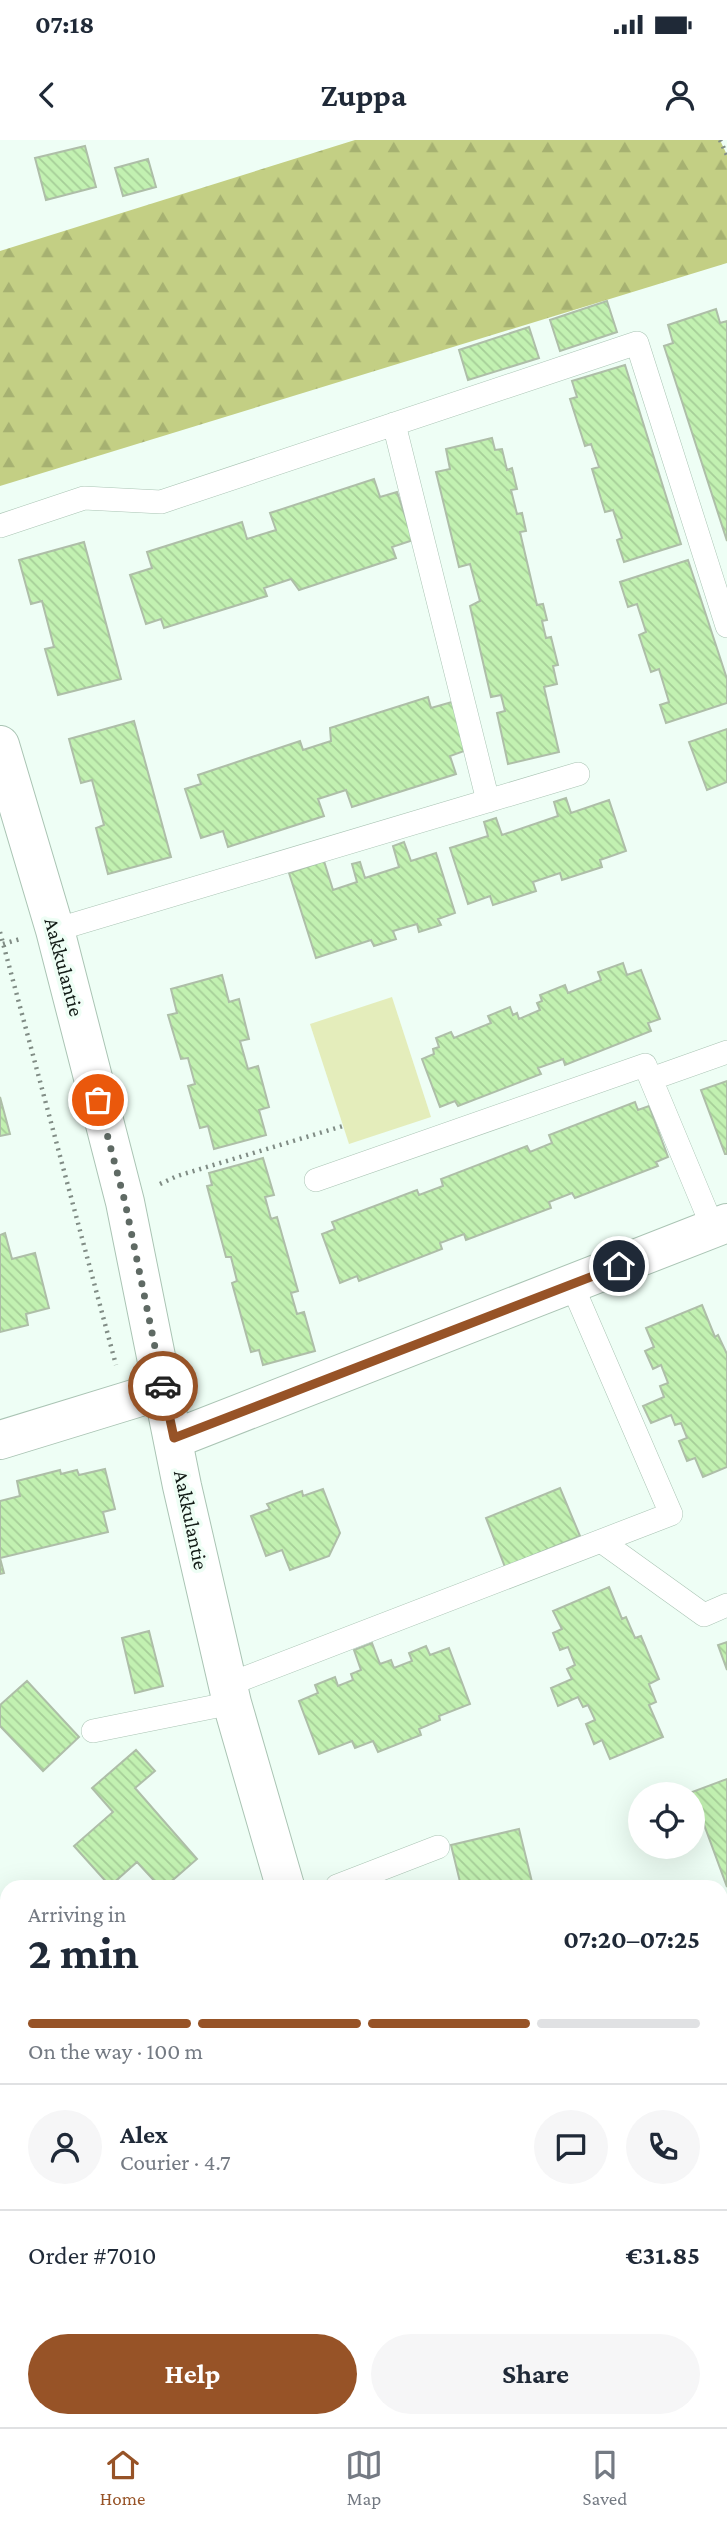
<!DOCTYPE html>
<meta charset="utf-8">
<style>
:root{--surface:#fff;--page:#f6f6f7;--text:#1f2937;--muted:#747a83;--line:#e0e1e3;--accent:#975327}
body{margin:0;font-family:"Crimson Pro",serif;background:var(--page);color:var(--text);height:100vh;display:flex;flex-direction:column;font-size:26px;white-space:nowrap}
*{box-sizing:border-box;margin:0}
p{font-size:23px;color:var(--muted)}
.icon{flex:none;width:38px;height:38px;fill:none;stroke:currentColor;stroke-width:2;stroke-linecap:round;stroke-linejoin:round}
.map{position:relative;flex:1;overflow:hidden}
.panel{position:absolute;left:0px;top:1740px;width:728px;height:548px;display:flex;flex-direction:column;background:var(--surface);border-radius:21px 21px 0 0;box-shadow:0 7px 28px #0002}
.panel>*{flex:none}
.tools{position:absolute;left:628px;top:1642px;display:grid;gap:14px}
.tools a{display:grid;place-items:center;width:77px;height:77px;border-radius:50%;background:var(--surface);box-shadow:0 7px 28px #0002;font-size:35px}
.pin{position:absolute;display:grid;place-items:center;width:60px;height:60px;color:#fff;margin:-30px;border:4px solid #fff;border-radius:50%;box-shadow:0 2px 7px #0007}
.courier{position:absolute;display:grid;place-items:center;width:70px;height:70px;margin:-35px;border:5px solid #975327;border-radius:50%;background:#fff;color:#222;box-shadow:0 2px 9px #0007}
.head em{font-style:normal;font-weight:700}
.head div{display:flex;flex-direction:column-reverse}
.head{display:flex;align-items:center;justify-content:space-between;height:119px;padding:0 28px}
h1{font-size:46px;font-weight:700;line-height:52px}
.bar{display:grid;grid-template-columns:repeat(4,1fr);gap:10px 7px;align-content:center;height:84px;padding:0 28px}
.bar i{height:9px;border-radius:5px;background:var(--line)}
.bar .selected{background:var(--accent)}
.bar p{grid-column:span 4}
.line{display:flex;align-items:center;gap:18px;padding:0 28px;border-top:2px solid var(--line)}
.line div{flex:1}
.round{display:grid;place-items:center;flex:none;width:74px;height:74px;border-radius:37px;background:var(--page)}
.button{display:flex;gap:14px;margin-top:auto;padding:14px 28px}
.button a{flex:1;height:80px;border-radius:42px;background:var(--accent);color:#fff;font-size:28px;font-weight:700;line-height:80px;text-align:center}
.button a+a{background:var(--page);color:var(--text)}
.status{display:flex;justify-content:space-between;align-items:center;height:49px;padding:0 35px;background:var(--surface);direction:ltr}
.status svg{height:19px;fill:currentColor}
header{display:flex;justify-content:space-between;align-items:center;height:91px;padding:0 28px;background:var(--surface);font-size:32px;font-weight:700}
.menu{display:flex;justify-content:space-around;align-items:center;height:98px;border-top:2px solid var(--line);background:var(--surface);font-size:19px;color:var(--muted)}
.menu a{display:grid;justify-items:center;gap:4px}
.menu .selected{color:var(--accent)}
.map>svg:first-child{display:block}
.forest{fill:url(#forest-firs)}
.green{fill:#e4edbb}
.building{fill:url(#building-back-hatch);stroke:#aebea8;stroke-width:2}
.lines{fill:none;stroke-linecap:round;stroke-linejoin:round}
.service-casing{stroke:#aac4b4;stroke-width:24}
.minor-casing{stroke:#aac4b4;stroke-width:40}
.tertiary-casing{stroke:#aac4b4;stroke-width:40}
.path{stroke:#808c85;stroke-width:4.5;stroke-dasharray:2 5;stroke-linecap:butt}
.service{stroke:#fff;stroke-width:23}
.minor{stroke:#fff;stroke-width:38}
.tertiary{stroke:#fff;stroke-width:38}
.done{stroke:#5f6a64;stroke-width:7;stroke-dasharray:0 12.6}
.route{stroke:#975327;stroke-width:9}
.labels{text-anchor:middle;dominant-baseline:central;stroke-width:7;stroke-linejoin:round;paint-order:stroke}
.street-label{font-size:21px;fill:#121b16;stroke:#eefef5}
</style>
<div class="status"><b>07:18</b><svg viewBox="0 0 49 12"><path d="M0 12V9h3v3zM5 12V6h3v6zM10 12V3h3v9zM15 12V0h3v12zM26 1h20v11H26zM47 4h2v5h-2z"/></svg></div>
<header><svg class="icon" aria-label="back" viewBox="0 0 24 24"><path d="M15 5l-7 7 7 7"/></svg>Zuppa<svg class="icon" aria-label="person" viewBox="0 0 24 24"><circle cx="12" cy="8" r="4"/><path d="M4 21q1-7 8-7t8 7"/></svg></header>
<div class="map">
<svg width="727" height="2287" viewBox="0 0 727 2287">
<defs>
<pattern id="forest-firs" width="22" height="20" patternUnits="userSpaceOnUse" patternTransform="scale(1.75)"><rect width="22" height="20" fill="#c3cf84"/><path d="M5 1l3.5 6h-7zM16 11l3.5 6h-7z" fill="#a6b171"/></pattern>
<pattern id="building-back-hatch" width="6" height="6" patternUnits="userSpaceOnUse" patternTransform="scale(1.75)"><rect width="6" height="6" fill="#c2f1b1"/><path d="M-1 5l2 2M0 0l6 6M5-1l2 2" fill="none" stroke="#a6ce98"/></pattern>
</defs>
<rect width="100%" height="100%" fill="#eefef5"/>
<path class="forest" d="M355,0H720L727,15V123L0,346V111Z"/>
<path class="green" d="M392,857L431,977L349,1004L310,884Z"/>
<path class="building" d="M85,6L96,47L46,60L35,18Z
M148,19L156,47L123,56L115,28Z
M607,161L617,192L560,211L550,180Z
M716,169L720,183L727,181V401L664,206L673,203L668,185Z
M529,187L539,218L468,240L459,210Z
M625,225L681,404L624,422L617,400L622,398L613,370L605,372L592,329L599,327L591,304L585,306L570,259L577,257L572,241Z
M492,298L495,310L502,309L507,330L512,328L517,349L511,350L517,374L522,373L526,391L520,392L537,465L543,464L547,480L542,481L546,498L551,497L558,525L553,526L557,544L544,547L559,612L508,624L497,573L505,571L501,555L491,557L470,466L480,461L470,424L459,427L436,332L450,329L446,309Z
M374,339L380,357L397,352L413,400L392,407L396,418L299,450L291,439L264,448L267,456L164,488L161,479L146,484L130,435L152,428L147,412L242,382L247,399L276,390L270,373Z
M84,402L121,539L58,555L45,509L54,507L42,461L31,464L19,420Z
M688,420L727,539V563L666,583L660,565L669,562L659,529L651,532L639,495L646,492L637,464L628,467L620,442Z
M428,557L431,568L452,562L467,610L450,616L456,634L352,667L346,650L318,659L324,676L228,707L223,691L201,698L185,649L201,644L198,635L300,601L303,610L331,601L330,588Z
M134,581L171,717L108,734L96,688L104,685L92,640L81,643L69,599Z
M727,589V642L707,650L689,602Z
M566,658L571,673L609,660L626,711L600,720L602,727L562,740L560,733L533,742L536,751L493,765L490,756L468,764L450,708L488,696L484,682L496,678L502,695L558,676L554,662Z
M404,702L411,721L436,713L455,773L438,779L441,785L419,792L417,784L393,791L396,799L374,806L371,800L316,818L289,733L324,721L333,750L357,742L352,724L360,722L365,738L399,727L393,706Z
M623,823L627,835L641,830L660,879L648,883L651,891L565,925L563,919L538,928L541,934L458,966L455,961L440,967L422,919L434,914L433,909L439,907L436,898L451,892L454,898L491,883L488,876L510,867L513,875L517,873L519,879L540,870L537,863L542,861L540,855L565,845L568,853L601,840L598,832Z
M222,835L229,862L239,859L249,899L240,901L248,929L258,926L269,967L259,970L266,995L214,1009L208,986L200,988L188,946L195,944L188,918L181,919L168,875L177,873L171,849Z
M727,941V1014H725L701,950Z
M0,957L10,994L0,996Z
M635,962L638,970L649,966L668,1017L656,1022L658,1026L575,1058L572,1053L549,1062L551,1068L466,1100L464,1094L440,1103L442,1109L359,1141L357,1136L340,1143L322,1094L335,1089L332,1082L417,1050L419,1055L443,1046L441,1039L527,1006L530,1012L552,1003L549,995Z
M263,1018L274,1055L265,1057L271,1079L277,1077L298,1151L291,1153L297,1174L304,1172L315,1211L263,1225L259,1210L251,1212L232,1143L237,1141L231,1117H226L207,1046L212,1045L209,1033Z
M5,1093L12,1119L35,1113L49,1168L26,1174L28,1185L0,1192V1095Z
M702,1165L715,1197L718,1195L727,1214V1327L703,1337L695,1318L687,1321L679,1301L687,1298L681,1283L675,1285L671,1275L651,1283L643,1266L664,1257L660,1246L668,1243L661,1225L653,1229L645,1211L654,1207L646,1188Z
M105,1329L115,1369L103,1372L108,1392L0,1418L4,1433L0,1434V1361L20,1356L17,1341L60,1330L61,1334L77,1330L79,1335Z
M560,1348L580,1396L505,1427L486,1378Z
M323,1349L340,1393L329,1416L290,1430L282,1410L266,1416L251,1376L270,1369L267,1364L302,1351L303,1356Z
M609,1447L622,1479L626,1477L635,1498L641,1496L659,1539L649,1544L656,1562L649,1565L663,1597L610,1619L602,1600L594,1604L586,1584L595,1580L588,1565L583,1567L578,1557L558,1566L551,1548L572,1539L567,1529L575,1525L568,1507L560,1510L553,1493L562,1489L553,1471Z
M149,1491L163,1546L135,1553L122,1498Z
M727,1502V1530L718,1505Z
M372,1503L380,1524L391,1520L394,1528L412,1521L409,1513L426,1506L430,1515L449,1508L470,1564L439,1576L440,1580L419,1589L421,1595L378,1612L373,1601L355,1608L352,1601L319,1614L299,1561L318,1553L315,1545L335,1537L338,1546L353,1540L351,1534L361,1530L354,1510Z
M27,1541L79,1597L43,1631L0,1586V1565Z
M136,1610L155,1631L135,1648L197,1719L166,1746H159L137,1722L110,1746L74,1706L113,1672L92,1648Z
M727,1639V1747L692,1652Z
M519,1689L533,1746H461L451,1705Z
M413,2280H439L437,2287H411Z
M493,2280H546L544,2287H491Z"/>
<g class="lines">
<g class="service-casing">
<path id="service" d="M394,284L488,661
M0,386L84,358L161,362L637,203L727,486
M55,790L578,634
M651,939L727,912
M316,1040L645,925L713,1088
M601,1401L704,1475L727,1465
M227,1545L671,1374L572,1145
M93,1591L232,1563
M337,1746L438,1707"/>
</g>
<g class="minor-casing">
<path id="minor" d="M174,1299L727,1083
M0,1300L163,1250
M721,2038L727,2036
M0,2051L7,2054
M150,2287V2280"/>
</g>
<g class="tertiary-casing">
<path id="tertiary" d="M0,605L55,790L125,1062L182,1346L232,1563L285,1746
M0,2230H7"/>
</g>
<path class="path" d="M720,0L727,15
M0,792L116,1225
M3,804L20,799
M160,1044L177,1036L343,986"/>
<use href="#service" class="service"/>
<use href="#minor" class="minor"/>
<use href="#tertiary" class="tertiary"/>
</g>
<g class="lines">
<path class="done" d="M98,960L125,1062L163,1246"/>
<path class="route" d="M163,1246L174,1298L619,1126"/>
</g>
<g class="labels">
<g class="street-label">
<text transform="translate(64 827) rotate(75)">Aakkulantie</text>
<text transform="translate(191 1380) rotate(78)">Aakkulantie</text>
</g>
</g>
</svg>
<div class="tools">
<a><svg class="icon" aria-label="locate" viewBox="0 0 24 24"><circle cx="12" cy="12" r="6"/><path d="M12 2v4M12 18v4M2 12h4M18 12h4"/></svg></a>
</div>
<div class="pin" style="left:98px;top:960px;background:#ea580c"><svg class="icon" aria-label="bag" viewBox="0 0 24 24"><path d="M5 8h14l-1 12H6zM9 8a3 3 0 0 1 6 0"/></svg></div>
<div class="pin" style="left:619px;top:1126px;background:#1f2937"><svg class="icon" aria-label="home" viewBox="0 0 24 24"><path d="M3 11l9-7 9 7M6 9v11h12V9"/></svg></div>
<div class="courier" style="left:163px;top:1246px"><svg class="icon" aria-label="car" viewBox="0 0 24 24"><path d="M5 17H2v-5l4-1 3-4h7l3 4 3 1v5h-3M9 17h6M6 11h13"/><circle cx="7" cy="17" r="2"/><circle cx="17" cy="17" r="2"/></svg></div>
<section class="panel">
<div class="head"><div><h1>2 min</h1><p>Arriving in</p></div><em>07:20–07:25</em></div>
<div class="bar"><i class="selected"></i><i class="selected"></i><i class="selected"></i><i></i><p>On the way · 100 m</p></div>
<div class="line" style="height:126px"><a class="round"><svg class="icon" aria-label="person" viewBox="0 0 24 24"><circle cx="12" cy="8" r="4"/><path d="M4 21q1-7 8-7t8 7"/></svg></a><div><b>Alex</b><p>Courier · 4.7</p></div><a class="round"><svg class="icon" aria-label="chat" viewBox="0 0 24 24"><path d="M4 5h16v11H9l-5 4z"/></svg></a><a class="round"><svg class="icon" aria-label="phone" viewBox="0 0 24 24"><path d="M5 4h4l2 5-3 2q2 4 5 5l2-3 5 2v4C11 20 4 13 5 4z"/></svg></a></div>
<div class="line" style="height:91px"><div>Order #7010</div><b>€31.85</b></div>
<div class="button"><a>Help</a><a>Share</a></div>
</section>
</div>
<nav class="menu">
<a class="selected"><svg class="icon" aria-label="home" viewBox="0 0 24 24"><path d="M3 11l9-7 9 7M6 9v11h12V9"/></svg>Home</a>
<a><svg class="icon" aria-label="map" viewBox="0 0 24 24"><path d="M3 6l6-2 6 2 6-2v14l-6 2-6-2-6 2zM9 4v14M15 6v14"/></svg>Map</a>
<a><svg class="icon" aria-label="saved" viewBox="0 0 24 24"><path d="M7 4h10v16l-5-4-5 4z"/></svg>Saved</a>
</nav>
